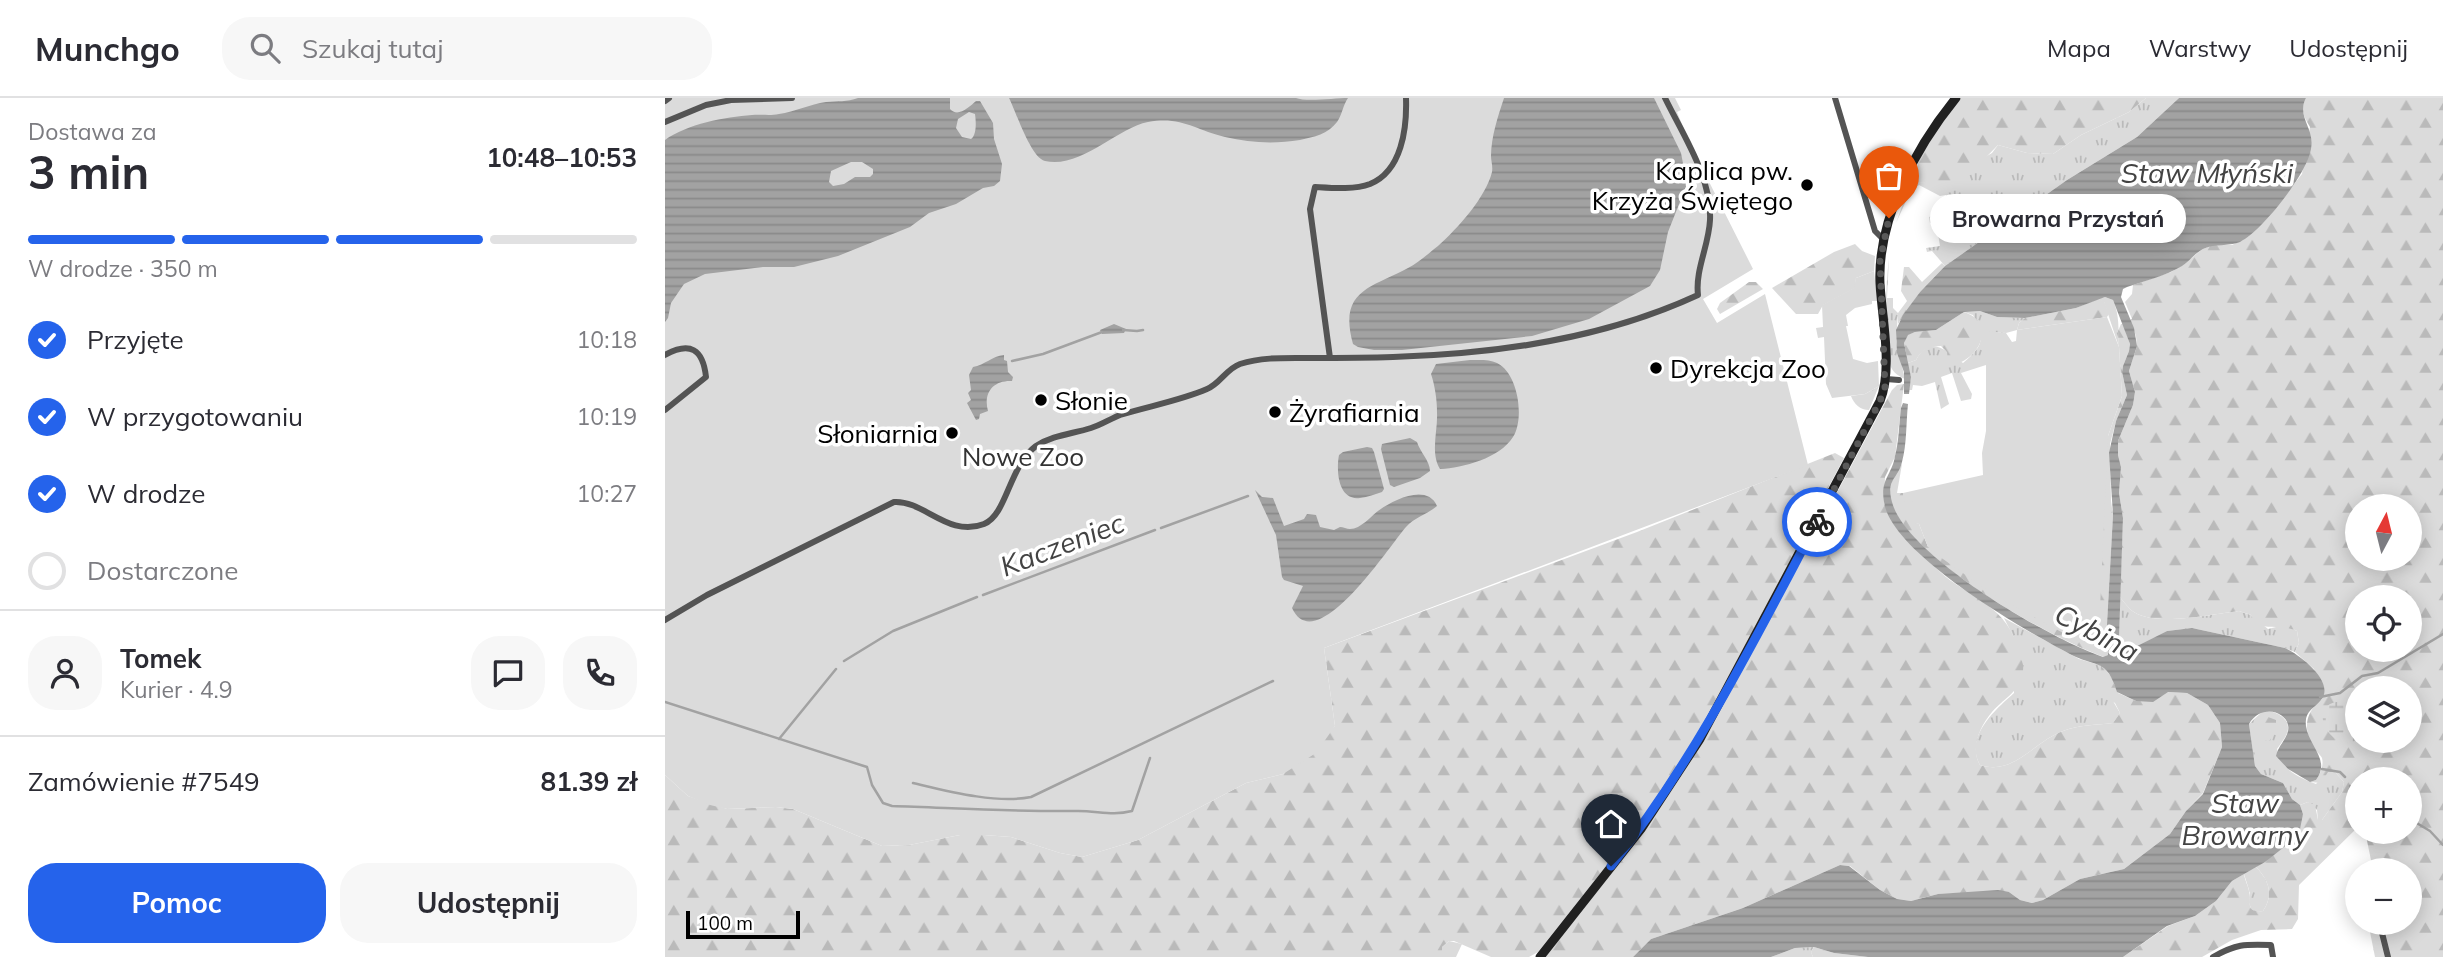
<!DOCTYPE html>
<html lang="pl">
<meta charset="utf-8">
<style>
:root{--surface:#fff;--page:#f7f7f7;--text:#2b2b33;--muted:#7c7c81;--line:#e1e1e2;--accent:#2563eb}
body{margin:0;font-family:Mulish,sans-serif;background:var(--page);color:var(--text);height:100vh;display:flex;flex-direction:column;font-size:26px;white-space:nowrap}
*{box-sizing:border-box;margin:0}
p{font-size:23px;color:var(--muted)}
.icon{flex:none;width:38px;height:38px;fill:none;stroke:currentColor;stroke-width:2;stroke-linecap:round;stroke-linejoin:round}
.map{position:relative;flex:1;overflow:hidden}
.sheet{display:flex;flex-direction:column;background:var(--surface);width:665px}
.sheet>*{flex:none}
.needle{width:46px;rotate:7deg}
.buttons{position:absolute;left:1680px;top:396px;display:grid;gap:14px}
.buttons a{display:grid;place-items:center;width:77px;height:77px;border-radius:50%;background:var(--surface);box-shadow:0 4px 18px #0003;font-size:35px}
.scale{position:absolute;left:21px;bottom:18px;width:114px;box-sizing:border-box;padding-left:7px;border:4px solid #000;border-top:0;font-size:19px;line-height:24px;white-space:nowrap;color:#000;-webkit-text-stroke:5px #fff;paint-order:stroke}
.pin{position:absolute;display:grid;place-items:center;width:60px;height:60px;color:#fff;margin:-72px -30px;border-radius:50% 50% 50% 0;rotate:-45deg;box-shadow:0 0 7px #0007}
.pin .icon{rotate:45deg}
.courier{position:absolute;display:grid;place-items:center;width:70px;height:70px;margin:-35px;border:5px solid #2563eb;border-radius:50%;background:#fff;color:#222;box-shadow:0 2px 9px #0007}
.bubble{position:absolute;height:49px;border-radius:24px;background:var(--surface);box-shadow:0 4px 18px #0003;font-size:23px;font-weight:700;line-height:49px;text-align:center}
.overview em{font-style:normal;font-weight:700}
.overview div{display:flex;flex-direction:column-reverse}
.overview{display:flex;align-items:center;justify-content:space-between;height:119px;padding:0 28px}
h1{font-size:46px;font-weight:700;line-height:52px}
.bar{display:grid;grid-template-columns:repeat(4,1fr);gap:10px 7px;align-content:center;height:84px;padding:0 28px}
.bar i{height:9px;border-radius:5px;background:var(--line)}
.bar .current{background:var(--accent)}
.bar p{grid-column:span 4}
.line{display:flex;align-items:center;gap:18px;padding:0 28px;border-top:2px solid var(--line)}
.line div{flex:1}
.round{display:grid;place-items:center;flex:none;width:74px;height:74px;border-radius:28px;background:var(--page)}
ol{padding:0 28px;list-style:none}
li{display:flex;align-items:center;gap:21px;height:77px}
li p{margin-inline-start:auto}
li .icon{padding:7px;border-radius:50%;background:var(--accent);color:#fff;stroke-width:4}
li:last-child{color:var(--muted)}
li i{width:38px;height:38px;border:4px solid var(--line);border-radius:50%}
.action{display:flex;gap:14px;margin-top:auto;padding:14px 28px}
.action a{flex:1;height:80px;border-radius:28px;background:var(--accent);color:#fff;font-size:28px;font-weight:700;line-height:80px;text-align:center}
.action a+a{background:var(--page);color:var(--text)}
header{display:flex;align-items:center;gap:42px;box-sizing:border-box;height:98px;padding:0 35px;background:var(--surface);border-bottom:2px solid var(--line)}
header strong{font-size:33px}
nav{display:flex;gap:38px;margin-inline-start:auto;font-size:24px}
.search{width:490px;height:63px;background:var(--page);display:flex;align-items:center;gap:18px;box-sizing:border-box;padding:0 24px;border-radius:28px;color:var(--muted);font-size:26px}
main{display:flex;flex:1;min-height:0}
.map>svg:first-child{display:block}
.grass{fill:url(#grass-tufts)}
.forest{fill:url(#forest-firs);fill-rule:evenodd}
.wetland{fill:url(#wetland-marsh)}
.green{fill:#dbdbdb}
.water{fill:url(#water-rules);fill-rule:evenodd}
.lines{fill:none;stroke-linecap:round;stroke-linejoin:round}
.stream{stroke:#a2a2a2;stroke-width:2.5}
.street{stroke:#545454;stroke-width:6}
.secondary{stroke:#212121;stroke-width:9}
.done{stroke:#595959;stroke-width:7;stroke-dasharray:0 12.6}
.route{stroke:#2563eb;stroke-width:9}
.poi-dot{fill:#000;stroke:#fff;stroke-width:2.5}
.labels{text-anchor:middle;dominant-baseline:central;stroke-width:7;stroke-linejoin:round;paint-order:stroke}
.poi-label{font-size:26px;fill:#000;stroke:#fff;text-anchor:start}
.park-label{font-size:26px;fill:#323232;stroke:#fff}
.water-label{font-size:28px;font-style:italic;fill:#434343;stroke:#fff}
</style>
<header>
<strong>Munchgo</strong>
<div class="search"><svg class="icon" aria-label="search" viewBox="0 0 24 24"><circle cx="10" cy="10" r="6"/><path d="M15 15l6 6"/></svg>Szukaj tutaj</div>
<nav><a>Mapa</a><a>Warstwy</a><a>Udostępnij</a></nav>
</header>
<main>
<section class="sheet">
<div class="overview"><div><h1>3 min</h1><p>Dostawa za</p></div><em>10:48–10:53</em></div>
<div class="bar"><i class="current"></i><i class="current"></i><i class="current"></i><i></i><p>W drodze · 350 m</p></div>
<ol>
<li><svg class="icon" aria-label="check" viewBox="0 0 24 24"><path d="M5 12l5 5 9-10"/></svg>Przyjęte<p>10:18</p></li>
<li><svg class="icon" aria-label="check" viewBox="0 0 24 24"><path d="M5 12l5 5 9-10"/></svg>W przygotowaniu<p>10:19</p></li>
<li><svg class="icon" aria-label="check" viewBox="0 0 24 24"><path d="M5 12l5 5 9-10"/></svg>W drodze<p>10:27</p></li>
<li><i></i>Dostarczone</li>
</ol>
<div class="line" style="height:126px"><a class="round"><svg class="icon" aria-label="person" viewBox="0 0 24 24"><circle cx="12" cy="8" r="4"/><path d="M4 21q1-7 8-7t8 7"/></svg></a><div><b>Tomek</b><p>Kurier · 4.9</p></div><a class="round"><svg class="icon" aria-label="chat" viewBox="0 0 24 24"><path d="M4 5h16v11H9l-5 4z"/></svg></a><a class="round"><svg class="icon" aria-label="phone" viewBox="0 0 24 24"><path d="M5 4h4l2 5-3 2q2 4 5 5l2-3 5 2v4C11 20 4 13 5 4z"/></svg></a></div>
<div class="line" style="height:91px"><div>Zamówienie #7549</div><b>81.39 zł</b></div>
<div class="action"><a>Pomoc</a><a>Udostępnij</a></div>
</section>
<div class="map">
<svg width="1778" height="859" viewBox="0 0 1778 859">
<defs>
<pattern id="grass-tufts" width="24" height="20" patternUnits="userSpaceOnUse" patternTransform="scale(1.75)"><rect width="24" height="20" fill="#dbdbdb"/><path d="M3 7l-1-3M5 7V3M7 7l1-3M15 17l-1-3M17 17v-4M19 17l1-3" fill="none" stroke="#bababa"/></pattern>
<pattern id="forest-firs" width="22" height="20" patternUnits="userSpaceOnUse" patternTransform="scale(1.75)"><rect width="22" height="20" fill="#dbdbdb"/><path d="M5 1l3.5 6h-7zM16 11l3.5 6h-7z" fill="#bababa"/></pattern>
<pattern id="wetland-marsh" width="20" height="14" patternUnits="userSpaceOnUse" patternTransform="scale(1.75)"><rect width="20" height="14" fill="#dbdbdb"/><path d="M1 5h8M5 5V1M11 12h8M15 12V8" fill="none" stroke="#bababa"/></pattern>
<pattern id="water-rules" width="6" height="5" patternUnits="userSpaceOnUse" patternTransform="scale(1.75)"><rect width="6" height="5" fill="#a2a2a2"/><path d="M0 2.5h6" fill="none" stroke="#8a8a8a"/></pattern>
</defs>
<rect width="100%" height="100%" fill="#fff"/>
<path class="grass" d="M1481,0H1514L1472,39L1402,82L1280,168L1267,153L1262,154L1261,150L1275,148L1271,124L1265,125L1264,119L1267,118L1277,104L1282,103L1281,97L1275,98L1254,87L1246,92L1231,125L1251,69L1250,84L1275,85L1327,55L1333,47L1362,55L1388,56L1416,37L1464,14Z
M1224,161L1222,200H1228V210L1233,215L1231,243L1240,281C1234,278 1230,276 1227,271C1218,253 1221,181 1224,161Z
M1440,199L1448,202C1455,219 1453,230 1454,249L1439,204L1433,201Z
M1315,213L1332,219L1360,220L1354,225L1352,232L1341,235L1321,234V267L1296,275L1307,296L1306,301L1296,303L1287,275L1276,279L1284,306L1276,311L1270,284L1257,288L1248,287L1247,292H1244L1246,279L1243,265L1251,262C1265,235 1281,253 1298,265C1320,246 1319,242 1308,217L1299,214Z
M1455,499C1458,503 1462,508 1466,512C1487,530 1547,516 1574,513L1586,517L1603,531L1619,527L1632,533L1634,545L1630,554L1620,550L1527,530L1502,533L1470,549L1459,548L1454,541Z
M1339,520L1414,561L1438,568L1434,579L1455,615L1448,625C1432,627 1413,627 1398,633C1368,644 1349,678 1315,667C1299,639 1330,612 1349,595V540Z
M1598,613C1608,612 1623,618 1623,630C1623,637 1616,645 1612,651C1617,672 1631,678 1651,686L1662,674H1670L1679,684L1677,694L1657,722H1653L1652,712L1643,704L1635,707L1627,701L1618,685L1596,676L1590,668L1584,626Z
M1591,769C1604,782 1609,797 1598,813L1591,814L1586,811L1584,804L1585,795L1579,776Z
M784,843L797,846L791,859H777L776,850Z
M1149,849L1146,854L1148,859H1106L1130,850Z"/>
<path class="forest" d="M1296,0H1481L1464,14L1416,37L1388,56L1362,55L1333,47L1293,88L1250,84C1251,51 1276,25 1296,0Z
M1641,0H1778V859H1710L1703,824H1745V772H1708L1700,733H1745V681H1692V730L1634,787L1633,821L1627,831L1596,832L1567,842L1537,859H1458L1503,828L1530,818L1551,803L1567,783L1579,776C1580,783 1583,787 1584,793C1587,804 1579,815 1598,813C1609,797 1604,782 1591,769L1623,746L1638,716L1635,707L1643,704L1650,707L1653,722H1657L1677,694L1679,684L1670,674H1663L1656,685L1645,684L1651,682C1655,676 1659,668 1657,660C1656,658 1651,653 1650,651C1637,632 1640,614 1657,601L1649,571L1630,554L1634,545L1632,533C1616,526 1606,532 1590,526L1586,517L1574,513C1547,516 1487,530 1466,512C1462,508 1458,503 1455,499L1458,420L1454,395L1456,369L1453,357V343L1468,307L1470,294L1464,273L1472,248L1471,238L1465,222L1467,221L1460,204L1467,196L1468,187L1506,174L1521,165L1536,152L1547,147H1567L1578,142L1609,112L1637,76L1645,29C1638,17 1635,12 1641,0ZM1692,408H1745V460H1692ZM1692,499H1745V551H1692ZM1692,590H1745V642H1692Z
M1190,146L1197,153L1210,158L1209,173L1191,180L1190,190L1158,207L1153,216H1131L1107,190L1169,154Z
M1277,165L1280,168L1255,194L1233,226V215L1242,203L1236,193L1239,169H1244L1257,184Z
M1084,184H1091L1098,191L1055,216L1052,211L1055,205Z
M1433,201L1439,203L1444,216L1442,219L1352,232L1354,225L1360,220L1411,210Z
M1299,214C1331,224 1316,261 1288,267L1283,263L1282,254L1276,248C1263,248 1257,251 1251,262L1243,265L1239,245L1242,237L1250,234L1271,232Z
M1456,226H1458L1465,246L1464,253L1458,268L1457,274L1462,297L1451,323L1445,346L1446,403L1448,417L1442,526L1443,557L1439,559C1386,541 1244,460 1227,406C1222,389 1228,379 1237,366L1232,395H1238V403H1249V424L1254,426L1263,449L1443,338L1457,298L1453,233Z
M1239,286L1230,359L1220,379L1219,406C1235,426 1251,449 1269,468C1297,498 1338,503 1352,547C1354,553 1357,561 1358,567C1360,591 1341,598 1327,614C1315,628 1305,650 1315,667C1349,678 1368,644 1398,633C1413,627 1432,627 1448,625L1455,615L1450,605L1437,597L1433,579L1438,568L1447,580L1453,595L1471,603L1502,594L1522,595L1543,607L1555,625L1557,649L1538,695L1521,713L1505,736L1459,771L1415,781L1378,802L1367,805L1355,802L1344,794L1273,796L1246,803L1232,801L1215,792L1185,768L1175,767L1078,810L986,841L968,859H880L1045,631L1227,292L1232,287Z
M1214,288L1204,312C1195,312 1189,306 1186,298L1200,296Z
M1170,355L1179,360L1163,390L1165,391L1039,628L973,728L873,854L864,859H826L789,843H784L777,849V859H0V677L23,698L62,711L111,709L128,711L217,748L244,747L295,737H319L346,739L395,755L417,759L473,742L581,685L618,676L670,628L659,550L972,434Z
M1603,619L1611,622V632L1605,642L1598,643L1593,639L1595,623Z
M1149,849L1169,855L1203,859H1148L1146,854Z"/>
<path class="wetland" d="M1687,602L1692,604V639L1690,643C1687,643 1683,645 1679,644C1664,643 1648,616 1665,606C1671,603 1681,603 1687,602Z"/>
<path class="green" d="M0,0H1010L1016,12L1012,14L1026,48L1088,171L1038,201L1052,225L1100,196L1143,367L659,550L670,628L651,655L618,676L581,685L473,742L417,759L395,755L346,739L319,737H295L244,747L217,748L128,711L111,709L62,711L45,707L23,698L0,677Z
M1209,173L1212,203H1207V206L1190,210L1181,217L1183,228H1181L1188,261L1202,265L1213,263L1214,288L1200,296L1167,300L1161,286L1159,239L1153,240L1151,230L1158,229L1157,207L1189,190L1191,180Z
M1442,219L1454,249L1457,298L1443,338L1433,554L1332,499L1278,461L1263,449L1254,426L1249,425V404L1238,403V395L1318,377L1317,355L1321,333V233L1341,235L1347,244L1351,243L1352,232Z"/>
<path class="water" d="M193,0H285V11C293,20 304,9 311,3H315L328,25L329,41L337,66L335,83L329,88L318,90L291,106L264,115L245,129L173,158L129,169H98L40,176L19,186L6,205L3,220L0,224V42C22,26 60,19 87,17C96,16 104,18 114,16C130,14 145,6 161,4C172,3 182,4 193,0ZM304,14L310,16C311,23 312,37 306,41L297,39L291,30L293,21ZM186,64H197L208,71V76L205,79H190L179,86L168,88L164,84L166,73Z
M344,0H631C641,4 670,0 683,0C678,7 677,17 672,24C663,36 649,39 635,42C610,46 585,45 560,39C530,32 517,18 483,24C452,30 416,71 380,63C366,60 351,14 344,0Z
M839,0H989L1016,55L1022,86L1003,134L995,172L985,188L924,221L867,238L737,252H709L693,249L688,246C673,192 706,190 743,170C753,165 764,155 773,148C793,130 821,99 827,74C828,68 826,63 826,58C826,39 833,18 839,0Z
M1514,0H1641C1631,19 1650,29 1646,51C1642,76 1597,133 1575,144C1563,149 1550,145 1538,151C1530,155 1525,163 1517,168C1500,178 1480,183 1462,189L1458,191L1456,199L1469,230L1472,248L1464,273L1470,294L1468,307L1453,343V357L1456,369L1454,395L1458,420L1454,541L1459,548L1470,549L1502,533L1527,530L1620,550C1634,556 1671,584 1656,602C1649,611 1639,613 1641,628C1644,649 1666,662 1651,682L1645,684L1623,671L1611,658C1613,648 1621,642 1623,633C1627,616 1598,603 1584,626L1590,668L1596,676L1618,685L1627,701L1635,707L1638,716L1635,731L1623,746L1600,764L1567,783L1551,803L1530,818L1502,828L1458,859H1203L1169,855L1149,849L1130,850L1106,859H968L986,841L1078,810L1175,767L1184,768L1215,792L1232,801L1246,803L1273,796L1333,792L1344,794L1355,802L1367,805L1378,802L1415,781L1459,771L1505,736L1521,713L1538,696L1557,649L1555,625L1543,607L1522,595L1503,594L1488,604L1471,603L1452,594C1449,585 1445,573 1436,568C1428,564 1419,563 1411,559C1365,536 1226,456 1219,404C1215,381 1227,377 1230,358C1234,343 1234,326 1236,310L1238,305L1243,306C1241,324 1242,346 1237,364C1233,381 1221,381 1227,404C1241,458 1387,542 1438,559L1443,557L1442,526L1448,417L1444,355L1451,323L1462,297L1457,274L1458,268L1464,253L1465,246L1448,202L1440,199L1411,210L1360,220L1332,219L1315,213L1299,214L1271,232L1250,234L1243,237L1239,245L1246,279L1244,296H1239V274L1232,255L1231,232L1238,217L1255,194L1280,168L1402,82L1472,39Z
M449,226L461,231L459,235L437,236L435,232Z
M339,257V262L342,263L343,274L348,279L347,283C328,282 318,295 323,313L315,316L314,321L311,322L302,305L306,302L303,295L306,292L304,277L308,269C320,267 327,258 339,257Z
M805,262C814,262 824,261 832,265C853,275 860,320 848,339C835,360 798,370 775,371C765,355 773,332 772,315C772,302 770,288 766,276L771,266Z
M745,340L752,344C755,354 765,363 765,373L755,380L729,389L725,387L716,351L717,346Z
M702,349L707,350L709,354L719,391L717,394C710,396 703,399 695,400C673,403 671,373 674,357L678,354Z
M590,392L597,399L608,400L619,428L639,421L642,416L651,417L655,429L669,432L675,429C678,429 682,431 685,431C696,431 706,418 713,413C728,402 762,385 772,408C763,416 750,419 741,429C725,447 651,562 627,510L638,488L619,482L617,479L611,437Z"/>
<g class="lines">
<path class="stream" d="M458,232L472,233L478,232
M347,263L378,256L437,234
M496,430L583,398
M318,497L490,432
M179,563L228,533L312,499
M1655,599L1675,595L1697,578L1713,575L1778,536
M0,604L202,669L207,687L218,705L227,708C289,710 351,714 413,713C434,713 447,718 467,713L485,660
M114,641L171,571
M1657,671L1675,674L1680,679
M248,685C282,693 331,706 366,699L608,583
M1685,688L1687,696L1692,698
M1745,721L1765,733L1778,747"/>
<path class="street" d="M1170,0L1210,133L1218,141
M0,3L4,0
M0,24L41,7L66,2L127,0
M0,257C25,243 38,251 41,279L0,312
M665,260L645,111L650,89C667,90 689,92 705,86C737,73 742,30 741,0
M1221,281L1234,282
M0,522L42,497L229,404C259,402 283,440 319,426C342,417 344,368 371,348C388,337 407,336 426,330C436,327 445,321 455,317C484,308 514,303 542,291C555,286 561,271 575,266C597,259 620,260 643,260C672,260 700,260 728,259C832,256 938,241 1033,197C1030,172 1044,147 1045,122C1047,80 1018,37 1000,0
M1715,827L1723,859
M1548,859C1571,846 1579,846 1606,847L1608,859"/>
<path class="secondary" d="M875,859L976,731L1035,641L1215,303C1228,271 1217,220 1215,186C1212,121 1251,49 1291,0"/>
</g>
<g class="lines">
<path class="done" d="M1152,424L1215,303L1220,289L1215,163L1224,120"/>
<path class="route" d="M946,768C1030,662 1089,543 1152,424"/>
</g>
<g class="poi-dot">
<circle cx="1142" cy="87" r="7"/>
<circle cx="991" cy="270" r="7"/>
<circle cx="376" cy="302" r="7"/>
<circle cx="610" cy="314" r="7"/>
<circle cx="287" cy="335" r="7"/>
</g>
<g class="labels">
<g class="poi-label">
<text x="1128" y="72" text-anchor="end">Kaplica pw.<tspan x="1128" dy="30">Krzyża Świętego</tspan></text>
<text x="1005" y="270">Dyrekcja Zoo</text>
<text x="390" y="302">Słonie</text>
<text x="624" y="314">Żyrafiarnia</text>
<text x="273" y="335" text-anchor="end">Słoniarnia</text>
</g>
<g class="park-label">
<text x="358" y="358">Nowe Zoo</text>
</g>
<g class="water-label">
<text x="1542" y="74">Staw Młyński</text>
<text transform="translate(397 446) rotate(-21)">Kaczeniec</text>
<text transform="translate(1432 534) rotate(28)">Cybina</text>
<text x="1580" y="704">Staw<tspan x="1580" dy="32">Browarny</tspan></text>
</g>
</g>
</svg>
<div class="buttons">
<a><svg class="needle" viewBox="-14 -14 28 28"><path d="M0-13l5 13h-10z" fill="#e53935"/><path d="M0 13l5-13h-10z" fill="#7c7c81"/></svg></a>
<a><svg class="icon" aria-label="locate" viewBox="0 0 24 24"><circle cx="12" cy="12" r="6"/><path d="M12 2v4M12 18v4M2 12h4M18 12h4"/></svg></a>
<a><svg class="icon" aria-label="layers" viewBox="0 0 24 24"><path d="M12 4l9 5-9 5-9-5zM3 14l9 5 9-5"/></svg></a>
<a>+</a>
<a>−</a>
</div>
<div class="scale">100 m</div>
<div class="pin" style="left:1224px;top:120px;background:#ea580c"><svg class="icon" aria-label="bag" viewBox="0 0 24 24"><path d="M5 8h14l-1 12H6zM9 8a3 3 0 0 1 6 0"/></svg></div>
<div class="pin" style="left:946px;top:768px;background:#1f2937"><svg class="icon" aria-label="home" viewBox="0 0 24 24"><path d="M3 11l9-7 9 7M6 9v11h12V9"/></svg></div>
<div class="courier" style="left:1152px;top:424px"><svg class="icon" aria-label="bike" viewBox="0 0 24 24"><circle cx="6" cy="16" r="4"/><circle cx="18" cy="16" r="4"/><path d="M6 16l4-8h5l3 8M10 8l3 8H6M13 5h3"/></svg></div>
<div class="bubble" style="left:1265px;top:96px;width:256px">Browarna Przystań</div>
</div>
</main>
